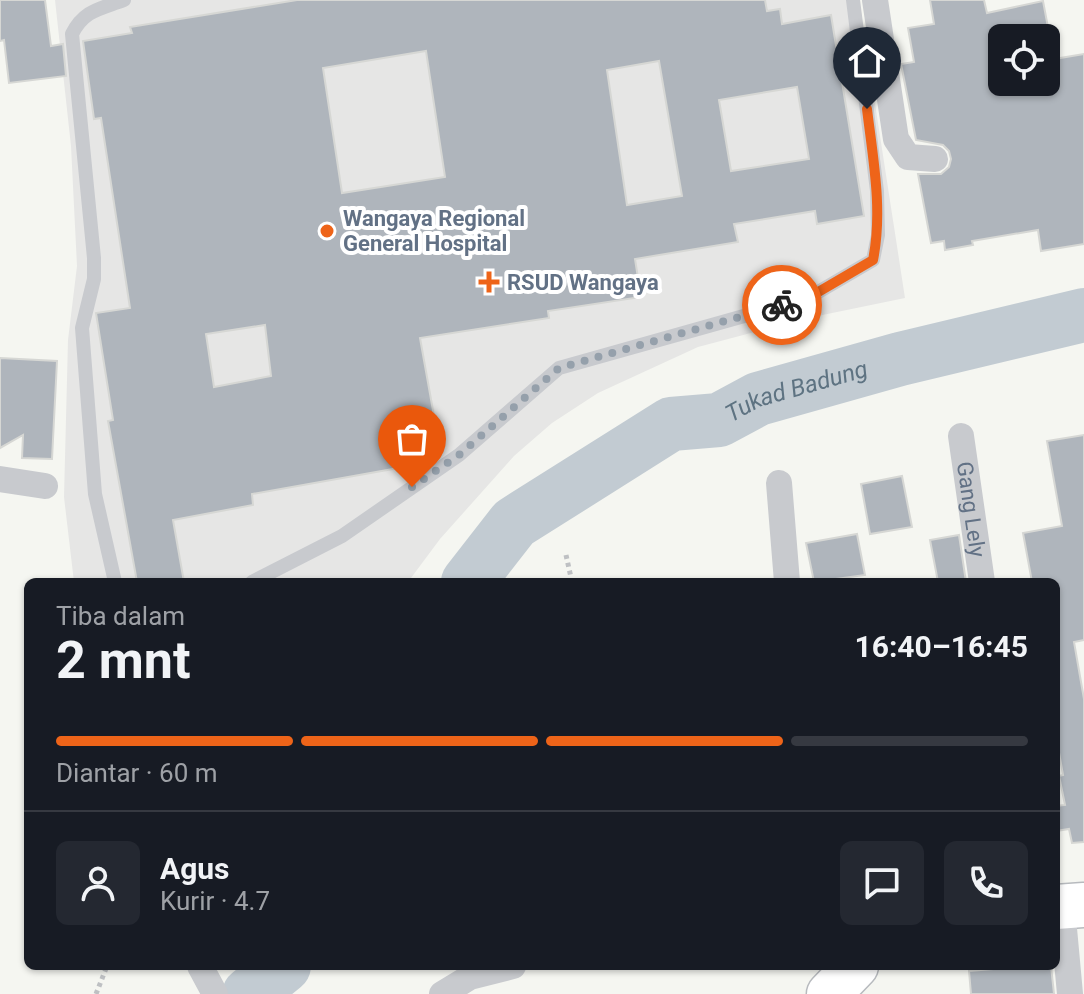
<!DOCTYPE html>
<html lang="id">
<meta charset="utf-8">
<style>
:root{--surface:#171b24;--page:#242831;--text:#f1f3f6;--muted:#9ea1a6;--line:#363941;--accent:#ee6419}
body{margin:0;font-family:Roboto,sans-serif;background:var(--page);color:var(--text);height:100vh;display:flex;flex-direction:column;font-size:30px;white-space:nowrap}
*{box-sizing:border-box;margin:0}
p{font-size:26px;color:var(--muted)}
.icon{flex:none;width:44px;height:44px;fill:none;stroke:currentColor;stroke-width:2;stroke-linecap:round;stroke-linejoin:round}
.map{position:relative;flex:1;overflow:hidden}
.details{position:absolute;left:24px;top:578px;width:1036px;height:392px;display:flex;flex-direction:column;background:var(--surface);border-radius:12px;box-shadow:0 2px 6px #0004}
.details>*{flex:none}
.buttons{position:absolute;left:988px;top:24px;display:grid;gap:16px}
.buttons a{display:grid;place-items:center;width:72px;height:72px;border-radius:12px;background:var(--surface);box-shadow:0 2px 6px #0004;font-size:40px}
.pin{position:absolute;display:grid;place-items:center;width:68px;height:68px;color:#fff;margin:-82px -34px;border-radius:50% 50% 50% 0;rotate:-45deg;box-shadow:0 0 8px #0007}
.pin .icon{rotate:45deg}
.courier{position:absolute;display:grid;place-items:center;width:80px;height:80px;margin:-40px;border:6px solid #ee6419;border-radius:50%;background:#fff;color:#222;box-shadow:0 2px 10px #0007}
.summary em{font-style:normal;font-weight:700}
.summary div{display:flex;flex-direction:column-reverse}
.summary{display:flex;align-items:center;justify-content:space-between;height:136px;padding:0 32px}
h1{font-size:52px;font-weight:700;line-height:60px}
.bar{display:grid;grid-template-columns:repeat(4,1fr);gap:12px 8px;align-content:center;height:96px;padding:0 32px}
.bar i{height:10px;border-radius:6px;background:var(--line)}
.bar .selected{background:var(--accent)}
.bar p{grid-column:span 4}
.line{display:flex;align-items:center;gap:20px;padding:0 32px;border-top:2px solid var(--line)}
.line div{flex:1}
.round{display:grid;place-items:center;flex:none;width:84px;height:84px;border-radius:12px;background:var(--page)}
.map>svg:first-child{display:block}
.built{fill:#e6e6e5}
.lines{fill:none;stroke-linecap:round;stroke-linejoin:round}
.river{stroke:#c2cbd2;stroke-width:54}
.building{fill:#afb5bc;stroke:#d6d7d4;stroke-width:2;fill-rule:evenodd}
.trunk-casing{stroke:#b7babe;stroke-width:47}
.path{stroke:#bec0c3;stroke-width:5;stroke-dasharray:4 4;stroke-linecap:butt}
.service{stroke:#c8cace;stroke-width:14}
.minor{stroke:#c8cace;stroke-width:26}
.trunk{stroke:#fff;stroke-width:44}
.done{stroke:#95a0ab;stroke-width:8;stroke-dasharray:0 14.4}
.route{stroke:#ee6419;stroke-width:10}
.poi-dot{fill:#ee6419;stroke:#fff;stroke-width:3}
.labels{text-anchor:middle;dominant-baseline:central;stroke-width:8;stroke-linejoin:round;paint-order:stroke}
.poi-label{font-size:22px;font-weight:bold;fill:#627185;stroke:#fff;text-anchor:start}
.street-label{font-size:22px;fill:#627185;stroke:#fff}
.water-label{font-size:24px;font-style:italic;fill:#5e7382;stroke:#fff}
</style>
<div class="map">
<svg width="1084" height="994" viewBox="0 0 1084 994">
<rect width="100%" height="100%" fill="#f5f6f1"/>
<path class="built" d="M55,0H859L905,298L803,319L698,347L598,393L552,423L514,456L440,539L408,582H74L64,497L68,340L77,266L71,146Z"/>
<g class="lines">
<g class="river">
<path id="s1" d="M468,582L514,523L671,424L719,420L758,399L900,359L1084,315"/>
<path d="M249,994L284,966"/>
</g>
</g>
<path class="building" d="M0,0H45L51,46L63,44L66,76L9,83L4,40L0,41Z
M297,0H765L767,11L780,9L782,24L831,15L864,216L817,224L815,211L734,224L738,242L635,259L641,297L548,311L549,318L420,338L441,455L432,462L252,494L253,505L173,520L184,582H137L108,421L113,420L96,313L130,308L101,118L94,119L83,41L132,33L130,27ZM426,51L445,177L342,193L323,68ZM659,61L682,196L627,205L607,70ZM797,87L809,159L731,171L719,100ZM265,325L271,376L214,387L206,334Z
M930,0H984L987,13L1043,1L1054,59L1084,54V244L1041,251L1038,230L972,241L973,245L945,250L944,241L931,243L918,174H941L949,167L951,159L949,151L943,145L916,140L901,64L914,62L908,28L934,24ZM1002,38H1046V82H1002Z
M0,358L57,361L52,459L22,458L23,435L0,448Z
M1084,435V640L1074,642L1084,699V842L1072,843L1069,829L1056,831V806L1065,805L1059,776L1063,775L1056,736V582H1032L1023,533L1062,526L1047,441Z
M902,476L912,527L870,534L861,484Z
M857,534L865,575L814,582L806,543Z
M959,535L966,582H938L930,540Z
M1031,966H1051L1054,994H971L969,971Z"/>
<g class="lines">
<g class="trunk-casing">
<path id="trunk" d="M1056,907L1084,905
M829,994L856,966"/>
</g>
<path class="path" d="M566,555L572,582
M96,994L107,966"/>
<path class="service" d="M115,582L95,494L82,328L94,279V258L72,34C84,10 100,9 124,0
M252,582L342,536L459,455L559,368L808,298L873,260L878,235L877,191L853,0"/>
<g class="minor">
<path d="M875,0L896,139L908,157L935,159"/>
<path id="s2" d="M961,436L982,582"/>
<path d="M0,479L45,486"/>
<path d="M779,483L787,582"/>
<path d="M1062,907L1070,994"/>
<path d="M200,966L215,994"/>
<path d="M442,994L470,977L513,966"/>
</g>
<use href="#trunk" class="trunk"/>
</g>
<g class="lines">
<path class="done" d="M412,487L459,455L559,368L782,305"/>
<path class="route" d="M782,305L808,298L873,260C883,210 873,159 867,109"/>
</g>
<g class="poi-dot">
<circle cx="327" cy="231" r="8"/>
<path d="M485 270h8v8h8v8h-8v8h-8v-8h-8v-8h8z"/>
</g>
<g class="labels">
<g class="poi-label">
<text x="343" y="218">Wangaya Regional<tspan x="343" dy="25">General Hospital</tspan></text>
<text x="507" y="282">RSUD Wangaya</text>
</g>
<g class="street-label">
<text stroke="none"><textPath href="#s2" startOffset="74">Gang Lely</textPath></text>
</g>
<g class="water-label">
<text stroke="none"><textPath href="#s1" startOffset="392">Tukad Badung</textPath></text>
</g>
</g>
</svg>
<div class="buttons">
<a><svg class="icon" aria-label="locate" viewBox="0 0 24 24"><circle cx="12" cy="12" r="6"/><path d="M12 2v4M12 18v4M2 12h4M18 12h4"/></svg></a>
</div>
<div class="pin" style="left:412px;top:487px;background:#ea580c"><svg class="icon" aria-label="bag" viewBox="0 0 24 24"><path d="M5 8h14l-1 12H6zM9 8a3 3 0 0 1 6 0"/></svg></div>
<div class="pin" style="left:867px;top:109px;background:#1f2937"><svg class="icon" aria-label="home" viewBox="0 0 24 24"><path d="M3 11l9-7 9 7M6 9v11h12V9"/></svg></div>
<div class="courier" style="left:782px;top:305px"><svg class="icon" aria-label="bike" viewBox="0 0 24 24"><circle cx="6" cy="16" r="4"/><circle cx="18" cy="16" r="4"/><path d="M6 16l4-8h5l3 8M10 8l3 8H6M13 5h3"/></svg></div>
<section class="details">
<div class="summary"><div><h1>2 mnt</h1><p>Tiba dalam</p></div><em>16:40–16:45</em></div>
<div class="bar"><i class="selected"></i><i class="selected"></i><i class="selected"></i><i></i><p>Diantar · 60 m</p></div>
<div class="line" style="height:144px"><a class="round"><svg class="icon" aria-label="person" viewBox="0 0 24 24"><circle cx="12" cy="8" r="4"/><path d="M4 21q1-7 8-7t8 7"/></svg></a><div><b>Agus</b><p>Kurir · 4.7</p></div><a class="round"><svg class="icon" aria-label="chat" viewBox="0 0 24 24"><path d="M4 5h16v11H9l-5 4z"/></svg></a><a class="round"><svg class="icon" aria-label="phone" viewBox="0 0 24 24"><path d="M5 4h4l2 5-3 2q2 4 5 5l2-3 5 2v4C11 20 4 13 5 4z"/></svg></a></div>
</section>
</div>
